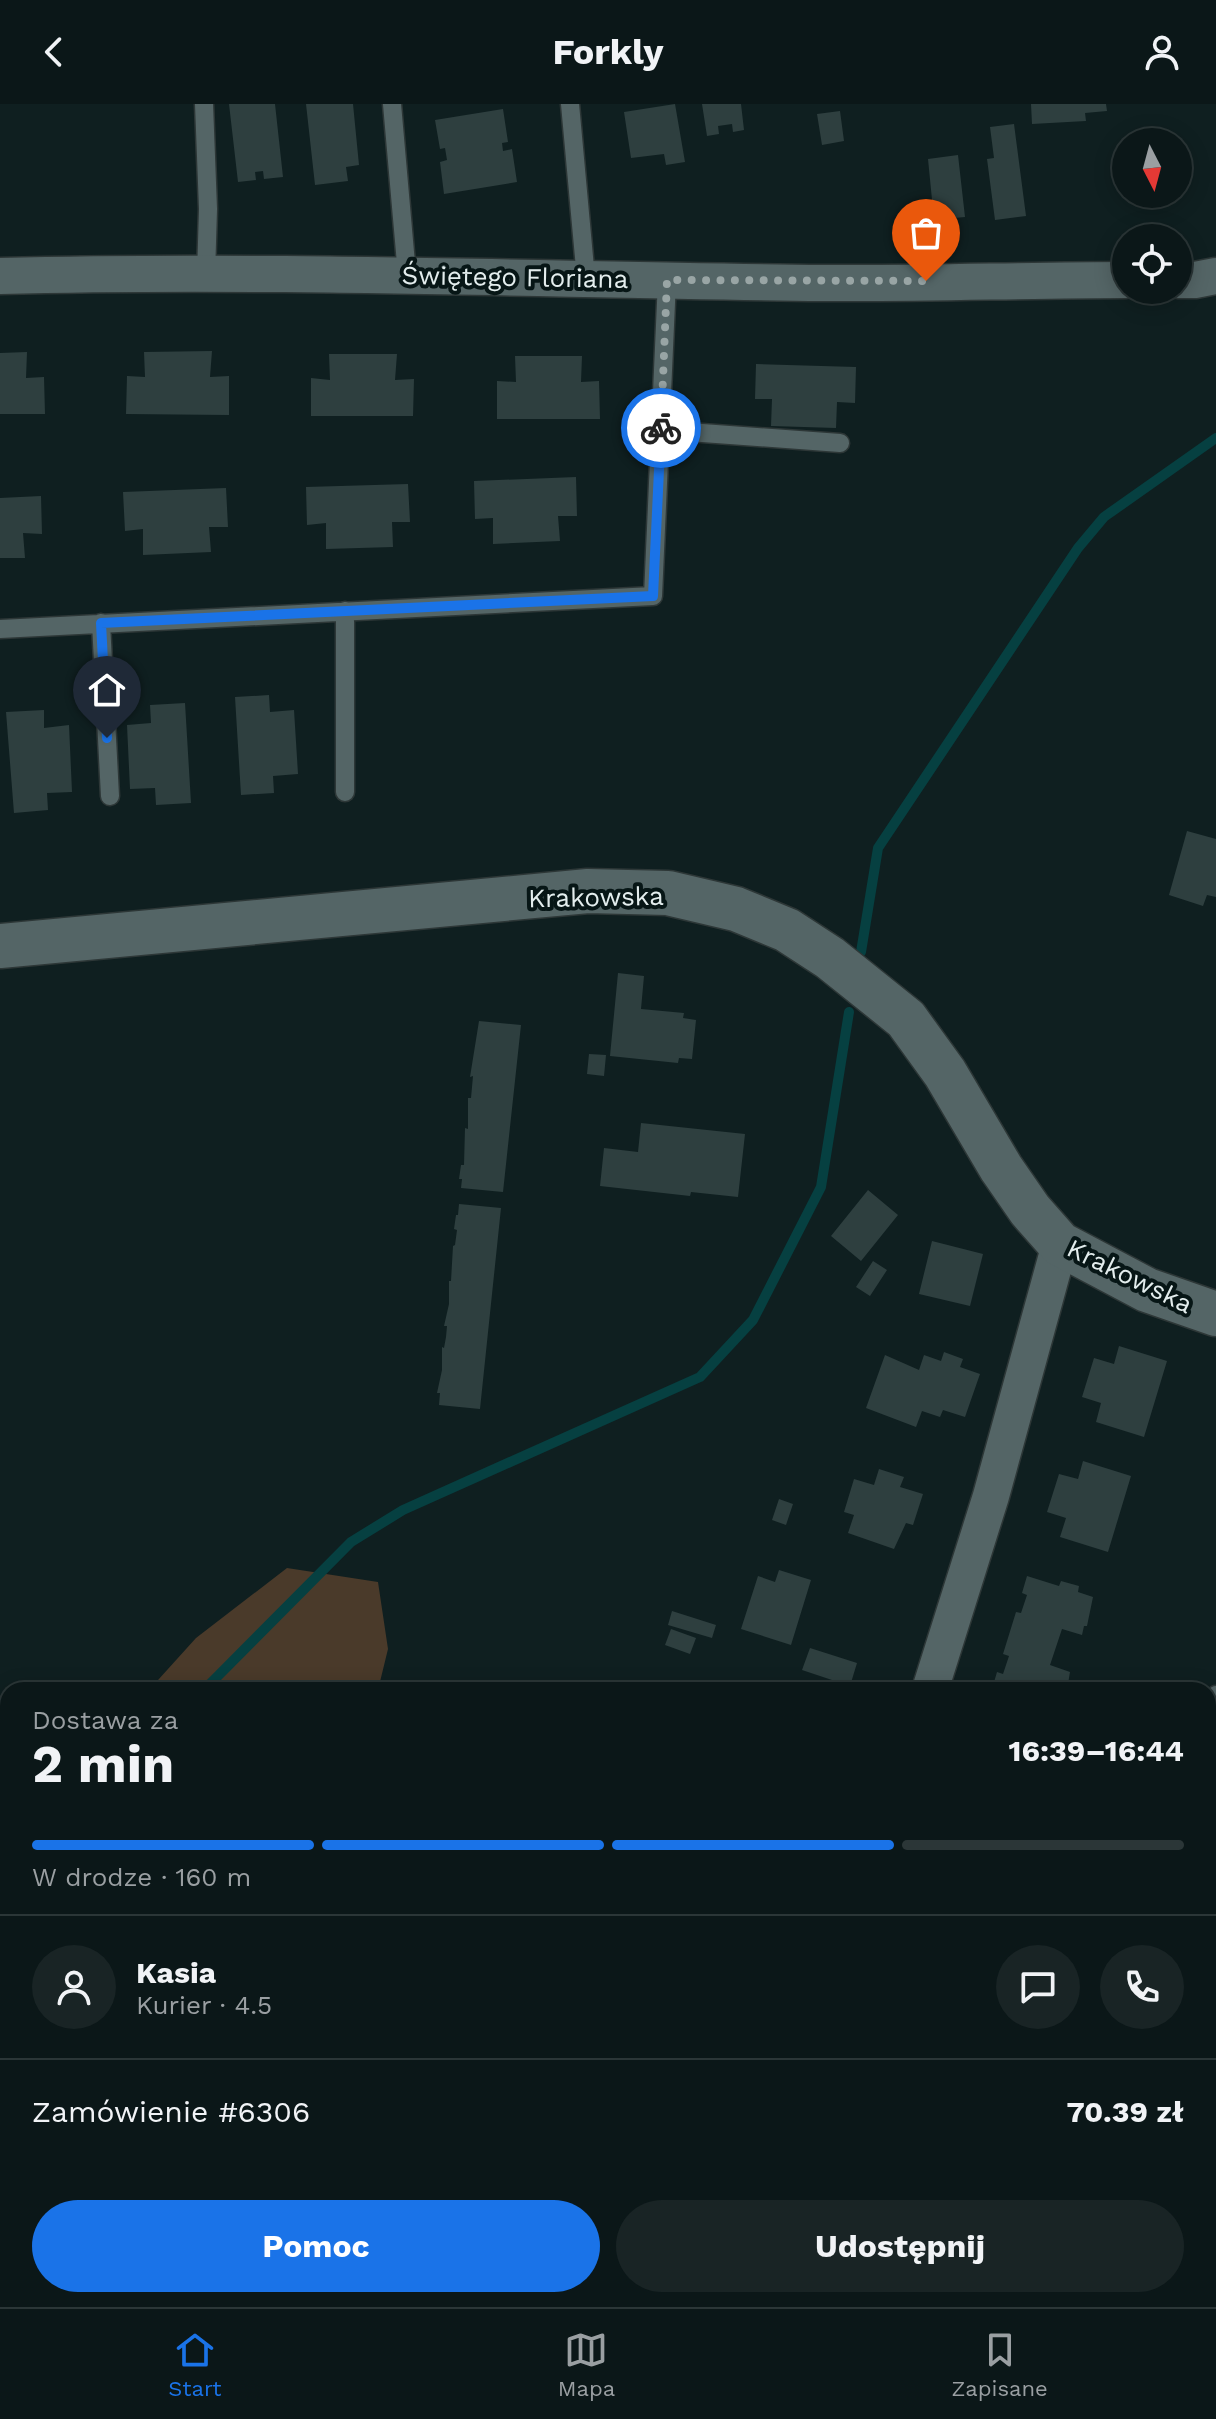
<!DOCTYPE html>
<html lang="pl">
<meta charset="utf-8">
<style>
:root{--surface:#0b1718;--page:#192425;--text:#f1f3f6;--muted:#9a9fa2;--line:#2b3637;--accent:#1a73e8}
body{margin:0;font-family:"Work Sans",sans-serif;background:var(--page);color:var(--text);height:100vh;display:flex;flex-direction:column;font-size:30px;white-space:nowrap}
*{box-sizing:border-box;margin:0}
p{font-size:26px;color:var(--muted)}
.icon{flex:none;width:44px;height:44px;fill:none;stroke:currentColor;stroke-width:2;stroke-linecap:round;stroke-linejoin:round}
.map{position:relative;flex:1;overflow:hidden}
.drawer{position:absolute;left:0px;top:1578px;width:1216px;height:626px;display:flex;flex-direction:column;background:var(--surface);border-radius:24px 24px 0 0;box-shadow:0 4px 20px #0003,0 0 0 2px var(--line)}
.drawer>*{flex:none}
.needle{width:52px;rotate:174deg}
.buttons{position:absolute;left:1112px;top:24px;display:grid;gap:16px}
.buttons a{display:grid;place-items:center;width:80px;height:80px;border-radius:50%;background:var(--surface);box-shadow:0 4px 20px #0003,0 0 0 2px var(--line);font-size:40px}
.pin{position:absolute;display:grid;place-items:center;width:68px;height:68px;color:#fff;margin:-82px -34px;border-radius:50% 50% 50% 0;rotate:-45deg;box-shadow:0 0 8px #0007}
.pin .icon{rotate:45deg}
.courier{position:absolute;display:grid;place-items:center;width:80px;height:80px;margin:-40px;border:6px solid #1a73e8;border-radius:50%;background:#fff;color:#222;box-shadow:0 2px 10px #0007}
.head em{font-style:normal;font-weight:700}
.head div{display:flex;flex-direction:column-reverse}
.head{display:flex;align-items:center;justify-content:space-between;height:136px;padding:0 32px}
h1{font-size:52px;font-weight:700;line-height:60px}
.bar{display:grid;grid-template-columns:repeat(4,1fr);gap:12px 8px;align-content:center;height:96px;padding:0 32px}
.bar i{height:10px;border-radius:6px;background:var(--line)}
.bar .current{background:var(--accent)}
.bar p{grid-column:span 4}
.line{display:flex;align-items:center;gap:20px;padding:0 32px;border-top:2px solid var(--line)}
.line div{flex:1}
.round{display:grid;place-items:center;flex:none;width:84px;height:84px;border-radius:42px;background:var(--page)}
.button{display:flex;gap:16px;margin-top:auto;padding:16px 32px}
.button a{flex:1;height:92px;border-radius:48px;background:var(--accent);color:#fff;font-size:32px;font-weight:700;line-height:92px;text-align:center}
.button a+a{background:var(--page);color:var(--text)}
header{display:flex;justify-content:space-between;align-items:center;height:104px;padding:0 32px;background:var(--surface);font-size:36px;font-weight:700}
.dock{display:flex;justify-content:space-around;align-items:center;height:112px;border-top:2px solid var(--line);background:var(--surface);font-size:22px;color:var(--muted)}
.dock a{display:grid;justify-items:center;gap:4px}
.dock .current{color:var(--accent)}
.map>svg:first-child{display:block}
.built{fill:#112a2b}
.green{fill:#4a3a2a}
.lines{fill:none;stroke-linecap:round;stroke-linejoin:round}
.stream{stroke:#064041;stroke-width:10}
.building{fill:#2e3f3f}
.lane-casing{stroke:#2d3737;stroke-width:21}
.street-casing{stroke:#2d3737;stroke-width:39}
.secondary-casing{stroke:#2d3737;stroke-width:47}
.lane{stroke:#546566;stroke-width:18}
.street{stroke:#546566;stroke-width:36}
.secondary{stroke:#546566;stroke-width:44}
.done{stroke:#99a5a5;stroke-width:8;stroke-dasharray:0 14.4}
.route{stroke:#1a73e8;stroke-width:10}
.labels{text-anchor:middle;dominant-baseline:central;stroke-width:8;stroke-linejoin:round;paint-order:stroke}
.street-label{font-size:26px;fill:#e3eded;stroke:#071616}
</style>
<header><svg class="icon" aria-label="back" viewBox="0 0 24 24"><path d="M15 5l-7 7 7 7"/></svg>Forkly<svg class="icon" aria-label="person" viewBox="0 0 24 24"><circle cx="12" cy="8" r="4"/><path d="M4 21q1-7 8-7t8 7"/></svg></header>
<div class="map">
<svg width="1216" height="2203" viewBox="0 0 1216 2203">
<rect width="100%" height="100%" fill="#0f1f20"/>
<path class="built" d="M1208,1876L1216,1877V2002L1208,2027Z
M940,2196H1154L1151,2203H937Z"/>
<path class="green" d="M287,1464L378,1478L388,1545L378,1586H149L196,1534Z
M1216,2002V2203H1151L1154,2196H1208V2027Z
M0,2063L5,2064L8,2071V2196H19L18,2203H0Z"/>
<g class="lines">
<path class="stream" d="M861,848L878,744L1078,444L1104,413L1216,334
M204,1586L351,1438L403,1406L700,1273L753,1216L821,1083L849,908
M0,1793L8,1785"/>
</g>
<path class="building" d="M229,0H275L283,73L264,75L263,67L255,68L256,76L238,78Z
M306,0H353L359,61L346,63L348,77L315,81Z
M675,0L685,58L666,61L664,50L631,54L624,8Z
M702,0H741L744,26L733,28L732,20L718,22L719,30L707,32Z
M1031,0H1106L1107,7L1085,9L1086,17L1032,20Z
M503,5L508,38L502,39L503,47L512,45L517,78L444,90L440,58L447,56L445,44L440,45L435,16Z
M840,7L844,37L822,41L817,10Z
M1014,20L1026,112L995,116L987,55L994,54L990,23Z
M958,51L965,113L934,116L928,55Z
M212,247L210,273L229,272V311L126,310L127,272L145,273L144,248Z
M27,248L26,274L44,273L45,310H0V249Z
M329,250H397L395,276L414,275L413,312H311V274L330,276Z
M515,252H582L581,278L599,277L600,315H497V277L516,278Z
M756,260L856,263L855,299L837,298L836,324L771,322L772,295H755Z
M576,373L577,412H558L560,437L493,440V414L475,415L474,377Z
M408,380L410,418H392L393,443L326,445V419L307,421L306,383Z
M226,384L228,423H209L211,448L143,451V425L125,427L123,388Z
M41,392L42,430L23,429L25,454H0V394Z
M269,591L270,608L294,606L298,670L273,672L274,689L241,691L235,593Z
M185,599L191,699L156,701L155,684L130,685L127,621L151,619L150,601Z
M44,606V624L69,621L72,688L47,689L48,706L14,709L6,608Z
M1187,727L1216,735V793L1207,791L1203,802L1169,791Z
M618,869L644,872L641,905L684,909L683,914L696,916L692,955L679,954L678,959L610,952Z
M479,917L521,921L503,1088L461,1084L462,1075H459L461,1061H464L465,1024L468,1025V994H471L473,972L470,973Z
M589,950L606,951L604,972L587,970Z
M641,1019L745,1030L738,1093L691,1088L690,1092L600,1082L604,1044L638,1048Z
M868,1086L898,1111L861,1157L831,1132Z
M459,1100L501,1104L480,1305L439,1301L440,1289H437L442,1266V1243L444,1244L446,1233L447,1222H444L449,1200V1177H451L453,1142L455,1141L457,1126L454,1125L456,1111H458Z
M932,1137L983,1150L970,1202L919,1190Z
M873,1157L887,1166L870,1192L856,1183Z
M1119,1242L1167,1257L1144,1333L1096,1318L1101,1299L1082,1293L1094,1254L1114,1260Z
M944,1248L963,1255L960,1263L980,1270L965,1313L943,1306L940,1313L922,1307L916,1323L866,1304L885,1251L919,1266L924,1251L941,1257Z
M1083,1357L1131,1372L1108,1448L1060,1433L1066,1414L1047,1408L1059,1370L1078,1375Z
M879,1365L904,1373L900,1383L923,1390L913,1421L906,1419L894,1445L848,1429L854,1411L844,1408L854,1375L874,1381Z
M779,1395L793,1400L786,1421L772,1416Z
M779,1466L811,1476L791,1541L741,1525L758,1472L775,1478Z
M1027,1472L1059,1482L1061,1477L1079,1482L1078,1488L1093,1493L1087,1522H1084L1082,1531L1062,1525L1050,1561L1070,1568L1067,1586L992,1585L997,1568L1003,1570L1009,1552L1003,1550L1016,1508L1021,1509L1027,1491L1022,1489Z
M672,1507L716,1521L712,1534L668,1521Z
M671,1525L696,1534L690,1550L665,1541Z
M810,1544L857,1559L850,1582L802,1566Z"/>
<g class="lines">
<g class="lane-casing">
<path id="lane" d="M204,0L208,105L206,171
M392,0L407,171
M570,0L586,175
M661,326L840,339
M101,519L110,692
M0,525L653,492L667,176
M345,688V507
M1208,1621L1216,1591"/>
</g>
<g class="street-casing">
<path id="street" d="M0,172C274,165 549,176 823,179C924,180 1025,176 1126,176
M1178,176H1195L1216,172
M930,1586L991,1392L1060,1140"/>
</g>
<g class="secondary-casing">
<path id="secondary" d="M0,842L588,787L668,789L736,805L787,826L830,854L906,915L945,969L1001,1064L1030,1106L1060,1140L1147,1186L1216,1210"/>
</g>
<use href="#lane" class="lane"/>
<use href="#street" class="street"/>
<use href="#secondary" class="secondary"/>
</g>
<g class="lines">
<path class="done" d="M661,324L667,176L926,177"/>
<path class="route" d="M107,634L101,519L653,492L661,324"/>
</g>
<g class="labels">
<g class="street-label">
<text transform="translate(515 173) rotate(1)">Świętego Floriana</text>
<text transform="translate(596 793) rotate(-1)">Krakowska</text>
<text transform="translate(1130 1172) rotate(26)">Krakowska</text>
</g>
</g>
</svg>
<div class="buttons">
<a><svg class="needle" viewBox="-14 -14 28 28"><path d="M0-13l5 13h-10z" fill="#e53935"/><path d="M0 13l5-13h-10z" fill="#9a9fa2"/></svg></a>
<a><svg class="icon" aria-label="locate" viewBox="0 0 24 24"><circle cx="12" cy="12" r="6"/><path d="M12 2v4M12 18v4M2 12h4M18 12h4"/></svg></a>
</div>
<div class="pin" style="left:926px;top:177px;background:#ea580c"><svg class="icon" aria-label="bag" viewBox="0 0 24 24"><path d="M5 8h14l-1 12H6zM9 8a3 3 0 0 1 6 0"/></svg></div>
<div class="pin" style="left:107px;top:634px;background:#1f2937"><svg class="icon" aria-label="home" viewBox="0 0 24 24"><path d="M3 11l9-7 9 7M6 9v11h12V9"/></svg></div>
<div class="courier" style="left:661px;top:324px"><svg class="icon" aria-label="bike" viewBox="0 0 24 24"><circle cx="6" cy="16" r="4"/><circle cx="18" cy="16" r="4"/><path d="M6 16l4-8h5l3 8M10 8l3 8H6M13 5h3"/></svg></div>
<section class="drawer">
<div class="head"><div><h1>2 min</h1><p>Dostawa za</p></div><em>16:39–16:44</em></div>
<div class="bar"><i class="current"></i><i class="current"></i><i class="current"></i><i></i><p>W drodze · 160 m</p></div>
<div class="line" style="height:144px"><a class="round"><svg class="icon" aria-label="person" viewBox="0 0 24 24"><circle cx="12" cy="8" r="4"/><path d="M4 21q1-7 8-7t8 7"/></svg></a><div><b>Kasia</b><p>Kurier · 4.5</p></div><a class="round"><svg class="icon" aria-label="chat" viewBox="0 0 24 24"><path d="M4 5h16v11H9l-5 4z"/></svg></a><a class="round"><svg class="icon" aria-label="phone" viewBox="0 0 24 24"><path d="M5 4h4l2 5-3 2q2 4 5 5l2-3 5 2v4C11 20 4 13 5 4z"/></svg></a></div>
<div class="line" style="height:104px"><div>Zamówienie #6306</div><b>70.39 zł</b></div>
<div class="button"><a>Pomoc</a><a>Udostępnij</a></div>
</section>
</div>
<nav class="dock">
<a class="current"><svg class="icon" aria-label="home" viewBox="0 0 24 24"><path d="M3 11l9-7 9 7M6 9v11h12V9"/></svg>Start</a>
<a><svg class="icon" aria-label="map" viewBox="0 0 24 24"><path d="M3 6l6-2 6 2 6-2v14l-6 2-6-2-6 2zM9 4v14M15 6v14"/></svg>Mapa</a>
<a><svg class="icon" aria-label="saved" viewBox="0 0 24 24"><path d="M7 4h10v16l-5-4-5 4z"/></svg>Zapisane</a>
</nav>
